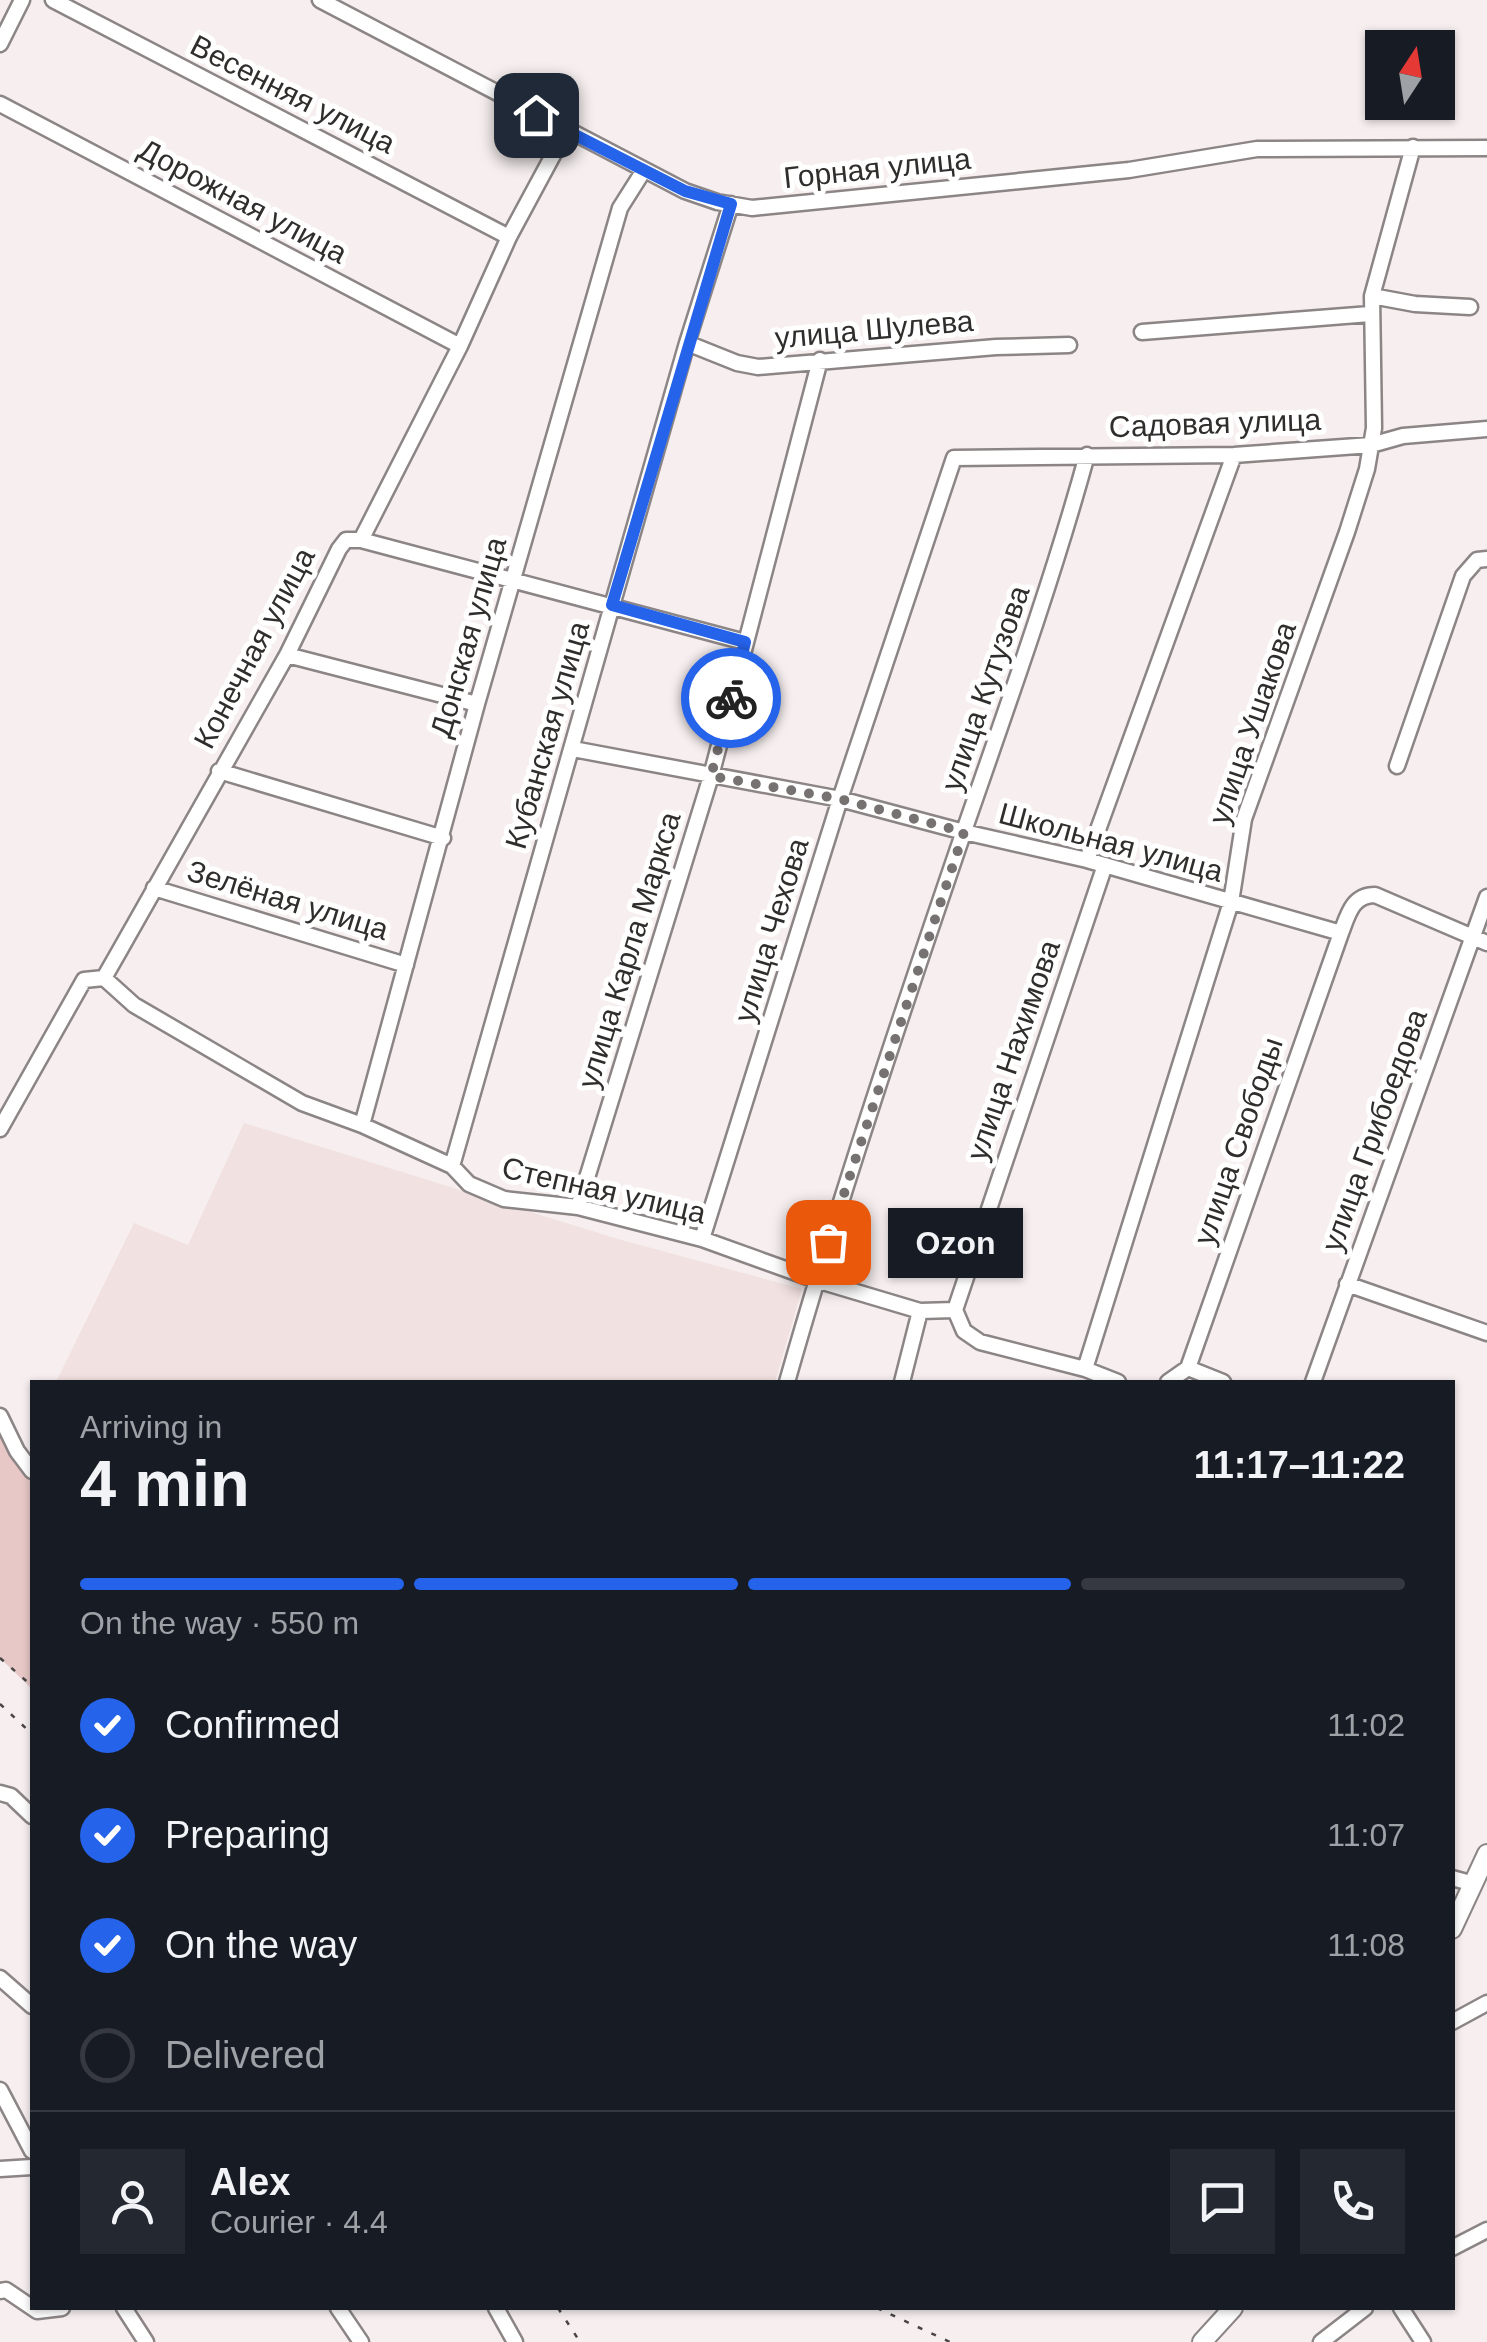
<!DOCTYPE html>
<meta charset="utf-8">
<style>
:root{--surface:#171b24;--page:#242831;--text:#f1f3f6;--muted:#9ea1a6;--line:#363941;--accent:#2563eb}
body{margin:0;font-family:Helvetica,sans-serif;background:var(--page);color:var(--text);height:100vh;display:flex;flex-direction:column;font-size:38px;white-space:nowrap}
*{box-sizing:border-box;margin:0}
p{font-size:32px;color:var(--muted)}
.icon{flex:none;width:55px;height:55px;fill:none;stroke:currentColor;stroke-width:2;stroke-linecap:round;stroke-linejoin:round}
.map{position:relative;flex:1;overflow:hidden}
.panel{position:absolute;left:30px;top:1380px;width:1425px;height:930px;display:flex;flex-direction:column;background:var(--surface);border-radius:0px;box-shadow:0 2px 8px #0004}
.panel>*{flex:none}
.needle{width:65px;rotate:12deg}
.tools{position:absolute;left:1365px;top:30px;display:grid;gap:20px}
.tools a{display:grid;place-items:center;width:90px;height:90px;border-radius:0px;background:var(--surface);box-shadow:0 2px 8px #0004;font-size:50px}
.pin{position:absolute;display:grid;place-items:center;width:85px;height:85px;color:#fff;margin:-42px;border-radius:20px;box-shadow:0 5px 15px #0006}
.courier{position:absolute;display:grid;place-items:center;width:100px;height:100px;margin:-50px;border:8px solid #2563eb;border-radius:50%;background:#fff;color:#222;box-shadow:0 2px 12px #0007}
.bubble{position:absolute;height:70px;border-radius:0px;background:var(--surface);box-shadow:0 2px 8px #0004;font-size:32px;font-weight:700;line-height:70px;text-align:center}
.summary em{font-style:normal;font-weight:700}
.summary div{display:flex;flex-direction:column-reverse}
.summary{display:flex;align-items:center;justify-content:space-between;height:170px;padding:0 50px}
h1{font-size:65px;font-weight:700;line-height:75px}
.bar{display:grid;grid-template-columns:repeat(4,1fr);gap:15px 10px;align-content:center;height:120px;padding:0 50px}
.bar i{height:12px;border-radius:8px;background:var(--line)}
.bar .active{background:var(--accent)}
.bar p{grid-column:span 4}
.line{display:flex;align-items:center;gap:25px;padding:0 50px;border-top:2px solid var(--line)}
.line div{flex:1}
.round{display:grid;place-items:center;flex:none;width:105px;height:105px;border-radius:0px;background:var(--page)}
ol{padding:0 50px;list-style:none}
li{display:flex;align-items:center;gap:30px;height:110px}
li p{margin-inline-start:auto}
li .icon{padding:10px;border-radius:50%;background:var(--accent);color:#fff;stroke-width:4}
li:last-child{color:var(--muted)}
li i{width:55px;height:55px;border:5px solid var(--line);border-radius:50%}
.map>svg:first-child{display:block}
.built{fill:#f1e1e0}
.green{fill:#e7c8c6}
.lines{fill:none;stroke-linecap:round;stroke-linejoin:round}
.minor-casing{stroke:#8c8585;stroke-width:19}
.major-casing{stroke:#8c8585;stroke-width:22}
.minor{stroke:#fff;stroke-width:14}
.major{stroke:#fff;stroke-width:18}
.rail{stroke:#484544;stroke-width:2.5;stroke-dasharray:5 10;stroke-linecap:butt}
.done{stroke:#767271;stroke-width:10;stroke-dasharray:0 18}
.route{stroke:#2563eb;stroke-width:12}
.labels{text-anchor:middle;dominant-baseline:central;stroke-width:10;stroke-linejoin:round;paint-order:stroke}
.street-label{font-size:30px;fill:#302e2d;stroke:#fefffe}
</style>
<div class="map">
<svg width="1487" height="2342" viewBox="0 0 1487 2342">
<rect width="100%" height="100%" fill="#f7efef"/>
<path class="built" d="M244,1123L618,1239L802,1289L775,1382H56L134,1223L188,1245Z"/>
<path class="green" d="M0,1433L14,1461L32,1479V1689L0,1658Z"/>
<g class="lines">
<g class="minor-casing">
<path id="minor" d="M53,0L509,237
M320,0L685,191L717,202L752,208L1129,170L1257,149L1487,148
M0,44L22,0
M0,104L460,346
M1372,296L1415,304L1470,307
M1142,332L1370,314
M687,343L737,363L758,367L996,347L1069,345
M361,540L745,642
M287,655L477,704
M573,749L840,799L964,832L1087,860L1341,933C1348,915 1352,895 1375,895L1487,943
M1397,766L1463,576L1477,560L1487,559
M219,771L443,838
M1087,860L1234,455
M154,888L406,965
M104,978L134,1005L302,1103L362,1125L452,1166L469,1184L504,1199L578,1207L702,1239L816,1280L920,1311L955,1310L964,1331L980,1342L1085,1369L1118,1382
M362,1125L477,704L620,208L644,170
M0,1129L84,980L104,978L120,950L287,655L339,549L346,540H361L460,346L509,237L566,131
M452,1166L687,343L731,204
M578,1207L711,776L820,360
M702,1239L840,799L954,458L1234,455L1371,445L1403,436L1487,429
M1347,1284L1487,1333
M955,1310L1105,865
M1188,1368L1341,933
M1085,1369L1231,902L1244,819L1347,532L1367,469L1374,428L1372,296L1413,147
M787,1382C840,1196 902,1012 965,828C1008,704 1052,582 1087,455
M902,1382L920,1311
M1168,1382L1188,1368L1223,1382
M1313,1382L1487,897
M0,1416L17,1451L32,1471
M0,1793L11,1796L32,1816
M1452,1878L1474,1884
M0,1978L32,2006
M1452,2022L1487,2003
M0,2090L32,2151
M0,2169L32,2167
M1452,2248L1487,2230
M0,2291L6,2290L37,2311L62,2308
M124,2308L146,2342
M338,2308L361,2342
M496,2308L515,2342
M1401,2308L1423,2342
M1321,2342L1365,2308"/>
</g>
<g class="major-casing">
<path id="major" d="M1452,1929L1487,1854
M1202,2342L1233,2308"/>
</g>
<use href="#minor" class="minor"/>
<use href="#major" class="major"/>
<path class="rail" d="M0,1658L32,1686
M0,1704L32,1734
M558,2308L580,2342
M877,2308L950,2342"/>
</g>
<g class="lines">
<path class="done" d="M731,698L711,776L840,799L964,832L828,1242"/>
<path class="route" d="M536,115L685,191L731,204L612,605L745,642L731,698"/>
</g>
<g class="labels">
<g class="street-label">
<text transform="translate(293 94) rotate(27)">Весенняя улица</text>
<text transform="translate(877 168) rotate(-6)">Горная улица</text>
<text transform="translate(243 201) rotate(28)">Дорожная улица</text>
<text transform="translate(874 329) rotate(-5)">улица Шулева</text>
<text transform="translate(1215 423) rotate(-2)">Садовая улица</text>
<text transform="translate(468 637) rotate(-74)">Донская улица</text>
<text transform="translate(254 648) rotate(-62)">Конечная улица</text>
<text transform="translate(985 688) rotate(-71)">улица Кутузова</text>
<text transform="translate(1252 723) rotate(-71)">улица Ушакова</text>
<text transform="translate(547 735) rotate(-74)">Кубанская улица</text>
<text transform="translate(1111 842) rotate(15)">Школьная улица</text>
<text transform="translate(288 900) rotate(17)">Зелёная улица</text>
<text transform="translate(771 930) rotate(-73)">улица Чехова</text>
<text transform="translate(629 950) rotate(-73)">улица Карла Маркса</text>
<text transform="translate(1013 1050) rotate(-71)">улица Нахимова</text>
<text transform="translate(1374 1130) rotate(-70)">улица Грибоедова</text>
<text transform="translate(1238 1141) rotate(-71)">улица Свободы</text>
<text transform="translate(604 1190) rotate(13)">Степная улица</text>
</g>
</g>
</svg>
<div class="tools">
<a><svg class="needle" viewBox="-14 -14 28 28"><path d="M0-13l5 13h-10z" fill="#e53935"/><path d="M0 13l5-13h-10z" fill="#9ea1a6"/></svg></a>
</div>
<div class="pin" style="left:828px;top:1242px;background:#ea580c"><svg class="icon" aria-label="bag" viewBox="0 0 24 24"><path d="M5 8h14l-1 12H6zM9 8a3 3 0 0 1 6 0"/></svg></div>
<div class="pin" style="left:536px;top:115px;background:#1f2937"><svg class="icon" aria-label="home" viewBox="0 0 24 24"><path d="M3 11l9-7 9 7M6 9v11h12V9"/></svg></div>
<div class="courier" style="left:731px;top:698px"><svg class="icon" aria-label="bike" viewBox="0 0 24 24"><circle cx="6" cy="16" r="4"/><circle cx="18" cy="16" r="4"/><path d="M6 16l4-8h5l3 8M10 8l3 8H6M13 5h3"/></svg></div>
<div class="bubble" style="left:888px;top:1208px;width:135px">Ozon</div>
<section class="panel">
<div class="summary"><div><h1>4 min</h1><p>Arriving in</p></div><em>11:17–11:22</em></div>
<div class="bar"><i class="active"></i><i class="active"></i><i class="active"></i><i></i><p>On the way · 550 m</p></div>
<ol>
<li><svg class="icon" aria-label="check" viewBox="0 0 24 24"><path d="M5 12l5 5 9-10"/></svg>Confirmed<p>11:02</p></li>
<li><svg class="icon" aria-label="check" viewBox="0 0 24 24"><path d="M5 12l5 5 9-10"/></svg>Preparing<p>11:07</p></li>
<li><svg class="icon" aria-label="check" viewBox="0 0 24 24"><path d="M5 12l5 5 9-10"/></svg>On the way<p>11:08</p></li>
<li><i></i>Delivered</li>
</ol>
<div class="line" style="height:180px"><a class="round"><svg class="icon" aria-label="person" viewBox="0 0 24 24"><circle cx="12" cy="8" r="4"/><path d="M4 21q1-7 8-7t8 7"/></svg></a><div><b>Alex</b><p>Courier · 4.4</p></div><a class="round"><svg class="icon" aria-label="chat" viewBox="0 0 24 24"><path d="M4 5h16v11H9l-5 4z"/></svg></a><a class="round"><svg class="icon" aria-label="phone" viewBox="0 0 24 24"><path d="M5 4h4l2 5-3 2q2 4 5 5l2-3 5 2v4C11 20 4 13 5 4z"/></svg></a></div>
</section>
</div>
